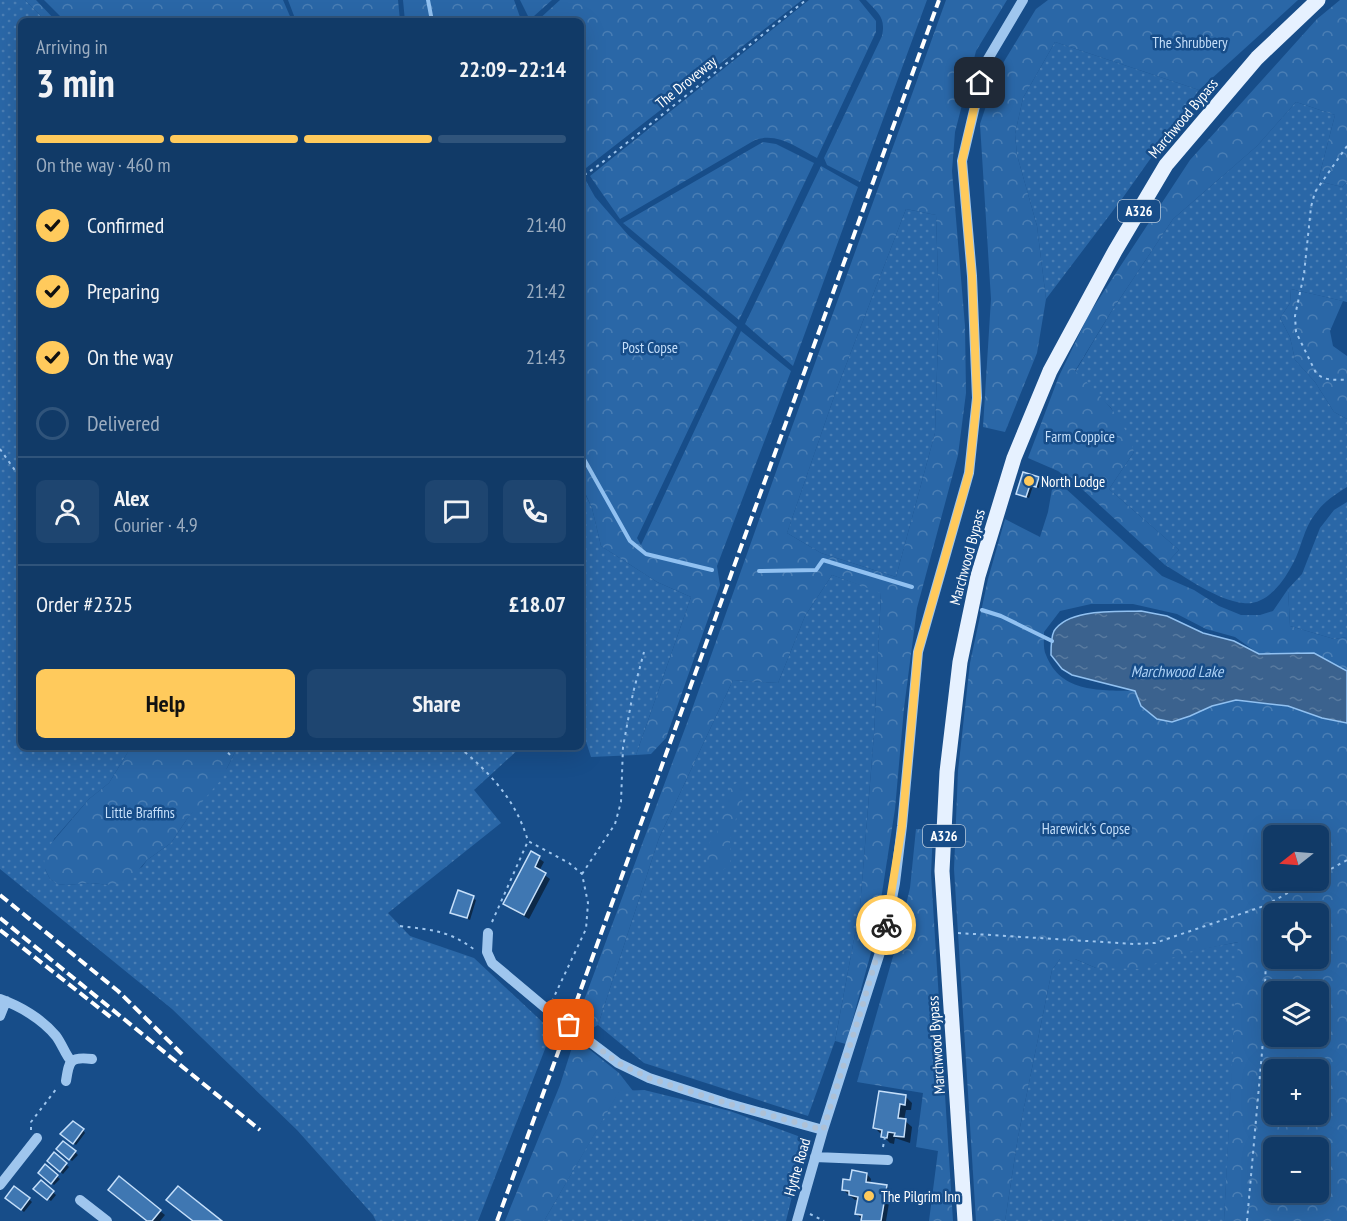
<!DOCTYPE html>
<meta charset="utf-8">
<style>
:root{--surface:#113a67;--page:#1e4570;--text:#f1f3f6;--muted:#9cadc0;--line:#30547b;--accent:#ffca5c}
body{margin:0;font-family:"PT Sans Narrow",sans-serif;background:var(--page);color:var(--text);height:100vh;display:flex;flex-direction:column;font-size:22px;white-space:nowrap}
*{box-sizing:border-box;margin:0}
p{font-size:20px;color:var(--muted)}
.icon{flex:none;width:33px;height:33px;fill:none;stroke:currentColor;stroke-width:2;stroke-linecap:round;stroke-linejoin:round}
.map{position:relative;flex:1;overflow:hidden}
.drawer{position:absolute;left:18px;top:18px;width:566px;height:732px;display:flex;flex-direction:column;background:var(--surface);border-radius:9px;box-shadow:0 6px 24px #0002,0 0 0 2px var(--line)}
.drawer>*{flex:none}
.needle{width:39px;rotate:253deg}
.tools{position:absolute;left:1263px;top:825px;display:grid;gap:12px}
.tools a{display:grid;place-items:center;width:66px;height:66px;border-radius:9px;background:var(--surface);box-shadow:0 6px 24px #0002,0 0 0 2px var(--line);font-size:30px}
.pin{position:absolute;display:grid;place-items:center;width:51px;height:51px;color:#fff;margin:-26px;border-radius:12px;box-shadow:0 3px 9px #0006}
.courier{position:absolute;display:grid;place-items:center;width:60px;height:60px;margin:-30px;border:4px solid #ffca5c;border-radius:50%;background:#fff;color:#222;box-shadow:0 2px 8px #0007}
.headline em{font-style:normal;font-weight:800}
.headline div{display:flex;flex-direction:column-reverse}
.headline{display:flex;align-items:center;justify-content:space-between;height:102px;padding:0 18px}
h1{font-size:39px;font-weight:800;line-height:45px}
.bar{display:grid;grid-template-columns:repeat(4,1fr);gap:9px 6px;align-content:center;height:72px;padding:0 18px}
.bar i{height:8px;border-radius:4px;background:var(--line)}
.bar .on{background:var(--accent)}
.bar p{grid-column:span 4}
.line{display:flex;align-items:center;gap:15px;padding:0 18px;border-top:2px solid var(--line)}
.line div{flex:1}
.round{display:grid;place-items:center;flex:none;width:63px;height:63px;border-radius:9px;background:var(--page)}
ol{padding:0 18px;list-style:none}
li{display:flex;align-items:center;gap:18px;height:66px}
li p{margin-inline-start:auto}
li .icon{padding:6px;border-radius:50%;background:var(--accent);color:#111;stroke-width:4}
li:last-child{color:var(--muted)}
li i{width:33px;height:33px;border:3px solid var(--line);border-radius:50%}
.action{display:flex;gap:12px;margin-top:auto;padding:12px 18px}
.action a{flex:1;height:69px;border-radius:9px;background:var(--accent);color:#111;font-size:24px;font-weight:800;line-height:69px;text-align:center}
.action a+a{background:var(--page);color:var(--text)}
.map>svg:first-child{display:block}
.grass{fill:url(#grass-dots)}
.forest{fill:url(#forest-crowns);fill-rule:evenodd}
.water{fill:url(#water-ripples);stroke:#91c1f1;stroke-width:1.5}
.shadow{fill:#0007}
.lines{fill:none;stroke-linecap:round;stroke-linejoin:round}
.stream{stroke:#91c1f1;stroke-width:4}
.building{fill:#3f77b2;stroke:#c5dffa;stroke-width:1.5}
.path{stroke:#9fc6ee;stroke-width:2;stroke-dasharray:3 4.5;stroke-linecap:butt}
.minor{stroke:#9fc6ee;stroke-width:10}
.major{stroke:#e6f1ff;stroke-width:15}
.rail{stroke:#fff;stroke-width:4;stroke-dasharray:10 4.5;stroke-linecap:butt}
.done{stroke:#aec1d6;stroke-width:6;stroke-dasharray:0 10.8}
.route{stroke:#ffca5c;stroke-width:8}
.poi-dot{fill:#ffca5c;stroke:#174d89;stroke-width:2}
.labels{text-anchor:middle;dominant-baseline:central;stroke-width:5;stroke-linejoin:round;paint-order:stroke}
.shield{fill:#174d89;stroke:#b9cadc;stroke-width:1.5}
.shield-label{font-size:14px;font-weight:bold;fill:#fff}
.park-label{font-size:15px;fill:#c5dffa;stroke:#174d89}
.street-label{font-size:15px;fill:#fff;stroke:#174d89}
.poi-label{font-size:15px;fill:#fff;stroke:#174d89;text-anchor:start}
.water-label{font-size:16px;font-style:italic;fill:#abd0f5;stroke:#174d89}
</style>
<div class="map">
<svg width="1347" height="1221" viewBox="0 0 1347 1221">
<defs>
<pattern id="grass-dots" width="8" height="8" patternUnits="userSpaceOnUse" patternTransform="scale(1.5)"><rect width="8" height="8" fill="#2a67a7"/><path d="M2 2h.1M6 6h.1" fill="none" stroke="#4a7eb4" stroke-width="1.8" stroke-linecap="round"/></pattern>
<pattern id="forest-crowns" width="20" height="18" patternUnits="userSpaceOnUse" patternTransform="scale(1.5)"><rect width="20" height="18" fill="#2a67a7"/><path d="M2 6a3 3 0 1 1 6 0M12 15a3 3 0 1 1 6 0" fill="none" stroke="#4a7eb4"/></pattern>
<pattern id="water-ripples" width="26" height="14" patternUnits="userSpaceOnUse" patternTransform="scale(1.5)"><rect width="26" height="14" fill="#3b628e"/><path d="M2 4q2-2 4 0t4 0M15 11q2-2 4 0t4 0" fill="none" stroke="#587a9f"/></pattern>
</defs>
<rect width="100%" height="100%" fill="#174d89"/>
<path class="grass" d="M0,0H25L46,21H21V747H131L109,783L89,799L54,839L45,869L50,879L57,884L66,885L90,883L111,885L142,867L147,860L171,843L187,819L227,768L235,752L232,747H521L474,790L501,823L388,913L410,936L474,958L552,1031L478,1221H376L373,1215L297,1130L172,1009L0,869Z
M1055,42L1199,90L1124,196L1046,299L1037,226L1017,155L1015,134L1023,98Z
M1296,102L1335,115L1318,181L1342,187L1347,182V302L1291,289L1290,303L1280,318L1290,337L1295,360L1315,382L1334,412L1347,419V487C1331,497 1321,504 1311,520C1302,535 1300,553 1291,567C1282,584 1265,606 1243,603C1217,600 1187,578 1165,565L1179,550L1109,489L1134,452L1111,408L1075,372L1111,312L1173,219L1257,146Z
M906,209L936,215L939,308L935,433L896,577L821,553L787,533L836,391Z
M580,484L592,508L601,546L657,582L691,597L636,755L591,757L581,726Z
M1347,502V637L1334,639L1290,626L1288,589L1302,574L1320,528L1334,510Z
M832,575L881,592L874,734L860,907L835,1041L808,1116L644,1063L598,1025L659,838L733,680L778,683L805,616Z
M1239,942L1224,1221H1005L1018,1137L1052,970L1060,959H1075L1096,968Z
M644,1090L730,1111L806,1139L786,1221H544L619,1091Z"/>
<path class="forest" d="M25,0H36L56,21H46Z
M44,0H283L292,21H65Z
M288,0H398L400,21H296Z
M403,0H514L521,20L405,21Z
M520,0H552L534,16L529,18Z
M560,0H802L586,168L580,160V21H537Z
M809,0H859L876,21V32L817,158C797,148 778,132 755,140L620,219L590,176Z
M866,0H927L860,182L827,165L824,158L882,36C886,17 878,13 866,0Z
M946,0H1007L976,51L955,132L952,171L965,326L966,393L958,455L917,608L904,708L895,809L875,938L846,1044L835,1041L860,907L874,734L881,593L832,575L805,616L778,683L733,680L659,838L598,1025L589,1030L576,1022L690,715L788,438ZM906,209L936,215L939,308L935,433L896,577L821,553L787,533L836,391Z
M1048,0H1298L1199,90L1055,42L1023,98L1015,134L1017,155L1037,226L1046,299L1037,353L1005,432L983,427L991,299L980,124L997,73L1036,9Z
M1340,0H1347V182L1342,187L1318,181L1335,115L1296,102L1257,146L1173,219L1111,312L1075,371C1100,395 1125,418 1134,452L1109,489L1179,550L1165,565L1082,489L1058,471L1028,458L1059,376L1089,314L1190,160L1317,19Z
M763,142L776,144L814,163L739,320L623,223Z
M821,166L858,187L793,366L745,324Z
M581,172L595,197L629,236L737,327L637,538L641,545L741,331L791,371L717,566L720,585L666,738L651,754L636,755L691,597L657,582L601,546L592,508L581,484Z
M1291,289L1343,301L1330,331L1333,346L1347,356V419L1334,412L1315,382L1295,360L1290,337L1280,318L1290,303Z
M1054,478L1162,576L1194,590L1219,606L1241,615H1260L1273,611L1288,589L1290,626L1334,639L1347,637V671L1314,653L1259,654L1235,637L1206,629L1177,614L1133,604H1091L1060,611L1044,632C1044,639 1043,649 1046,655C1061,694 1102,690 1136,691L1141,707L1157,719L1190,716L1212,706L1236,700L1288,706L1322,718L1347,723V1221H1224L1238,942L1189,952L1140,969L1096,968L1075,959H1060L1052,970L1018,1137L1005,1221H976L954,869L958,771L970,663L988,579L1005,519L1040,537L1048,512ZM1274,836H1318V880H1274ZM1274,914H1318V958H1274ZM1274,992H1318V1036H1274ZM1274,1070H1318V1114H1274ZM1274,1148H1318V1192H1274Z
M131,747H232L235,752L221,780L187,819L171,843L147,860L130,880L111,885L90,883L66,885L57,884L50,879L45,869L44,858L49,846L89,799L109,783Z
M737,783L744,786L743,794L730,840V865L721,871L709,870L705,856L710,842L717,833L731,786Z
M916,829L933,830L931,874L953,1221H929L938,1151L916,1147L923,1093L857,1082L896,946L910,888Z
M575,1038L619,1073L633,1091L619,1092L544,1221H505L560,1085Z"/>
<path class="water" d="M1141,611L1167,616L1203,633L1234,641L1259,654L1314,653L1347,671V723L1322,718L1288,706L1236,700L1212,706L1190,716L1172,722L1157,719L1141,706L1135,691L1072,675L1062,669L1051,655C1051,648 1051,637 1054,631C1069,608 1117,612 1141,611Z"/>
<path class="shadow" d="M1038,479L1041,481L1039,488L1033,486L1029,498L1018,493Z
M531,853L544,862L539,871L550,879L529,919L509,908L505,903Z
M458,892L476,900L470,920L452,912Z
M905,1096L912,1103L911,1110H906L904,1120L912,1127L910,1143L895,1138L894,1144L890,1143L875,1128Z
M83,1130L85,1133L76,1145L65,1137Z
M61,1152H75L78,1155L72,1161Z
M51,1164H66L69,1167L63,1174Z
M45,1166L60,1179L54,1185L40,1172Z
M867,1174L871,1179L870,1184L887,1187L891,1191L886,1221H863L857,1214L859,1200H855L843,1190L852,1181Z
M41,1182L56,1195L51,1201L38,1191Z
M29,1199L32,1202L24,1212L10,1200Z
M160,1211L165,1215L160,1221H148Z"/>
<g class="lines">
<path class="stream" d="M428,0L432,21
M580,452L630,541L646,554L712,570
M759,571L816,570L823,560L912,587
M982,610L1001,616L1052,641"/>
</g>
<path class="building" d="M1023,472L1039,477L1036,487L1030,485L1026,497L1016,494Z
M531,851L540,856L535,867L546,873L524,915L503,904Z
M458,890L474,896L467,918L450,913Z
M879,1091L906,1095L905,1105L900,1104L898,1118L906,1119L904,1137L894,1136L895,1133L888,1132L887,1138L881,1137L882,1130L873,1128Z
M73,1121L84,1129L73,1144L60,1134Z
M63,1141L76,1151L69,1160L56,1149Z
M54,1152L67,1163L60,1172L47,1161Z
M45,1164L58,1175L51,1184L38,1173Z
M852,1170L867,1173L866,1182L887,1185L881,1221H861L862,1215L855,1214L858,1197L849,1195V1191L842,1190L843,1179L850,1180Z
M119,1176L161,1210L152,1221H147L108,1190Z
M41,1180L54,1191L47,1200L33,1189Z
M14,1186L30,1198L21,1210L5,1198Z
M178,1186L222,1221H193L166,1200Z"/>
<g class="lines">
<path class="path" d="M1347,146L1315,192L1311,207L1304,274L1295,316L1296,332L1316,373C1326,382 1335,379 1347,380
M580,166L586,174L599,165L806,0
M0,449L21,479
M223,747L232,757
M459,747C491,774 516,800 528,841
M582,874L615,824L621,802L623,747L633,693L644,652
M1318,876L1347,860
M492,922L528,841L569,863L582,874L588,903L586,929L553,999
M400,926C432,930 448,930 475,950
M958,933L1135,944L1155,943L1267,905
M31,1130V1122L57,1088
M883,1147L885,1137
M810,1214L824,1221
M1247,1221L1263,1041L1268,904L1311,880"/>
<path class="minor" d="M488,933L487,952L492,963L548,1010L618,1063L649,1078L726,1103L823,1130
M0,999C20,1006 42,1019 56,1036C62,1044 65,1054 71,1061
M0,1016L6,1001
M66,1081C69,1062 69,1056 92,1059
M815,1157L888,1160
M0,1185L37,1138
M80,1200L107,1221
M797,1221L823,1130L884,940L895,883L902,826L918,652L969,473L977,398L972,276L962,161L985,64L1023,0"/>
<path class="major" d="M965,1221L942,871L947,772L960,662L978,576L1014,458L1050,371L1115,251L1166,165L1257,58L1318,0"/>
<path class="rail" d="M0,895L118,991L185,1057
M0,918L260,1130
M0,930L113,1019
M497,1221L939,0"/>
</g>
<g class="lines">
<path class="done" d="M569,1025L618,1063L649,1078L726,1103L823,1130L861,1011L886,925"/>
<path class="route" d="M886,925L902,826L918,652L969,473L977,398L972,276L962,161L980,83"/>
</g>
<g class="poi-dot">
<circle cx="1029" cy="481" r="6"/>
<circle cx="869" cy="1196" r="6"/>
</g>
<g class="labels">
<g class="shield">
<rect x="1118" y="200" width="42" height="22" rx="4.5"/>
<rect x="923" y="825" width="42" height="22" rx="4.5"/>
</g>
<g class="shield-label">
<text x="1139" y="211">A326</text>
<text x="944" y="836">A326</text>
</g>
<g class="park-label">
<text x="1190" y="42">The Shrubbery</text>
<text x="650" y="347">Post Copse</text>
<text x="1080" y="436">Farm Coppice</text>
<text x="140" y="812">Little Braffins</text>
<text x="1086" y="828">Harewick's Copse</text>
</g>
<g class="street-label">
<text transform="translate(686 82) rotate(-39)">The Droveway</text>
<text transform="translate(1183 118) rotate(-50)">Marchwood Bypass</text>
<text transform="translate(967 557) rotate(-75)">Marchwood Bypass</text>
<text transform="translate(936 1045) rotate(-94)">Marchwood Bypass</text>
<text transform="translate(797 1167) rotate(-74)">Hythe Road</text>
</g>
<g class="poi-label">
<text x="1041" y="481">North Lodge</text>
<text x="881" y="1196">The Pilgrim Inn</text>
</g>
<g class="water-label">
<text x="1177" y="671">Marchwood Lake</text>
</g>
</g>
</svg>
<div class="tools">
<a><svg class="needle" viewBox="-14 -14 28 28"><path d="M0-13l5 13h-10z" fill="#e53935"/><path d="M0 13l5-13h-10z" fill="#9cadc0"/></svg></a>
<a><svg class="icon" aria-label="locate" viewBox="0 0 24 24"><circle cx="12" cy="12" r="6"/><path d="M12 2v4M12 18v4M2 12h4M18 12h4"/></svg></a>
<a><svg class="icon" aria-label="layers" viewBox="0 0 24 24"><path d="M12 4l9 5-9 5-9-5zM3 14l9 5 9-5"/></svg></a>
<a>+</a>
<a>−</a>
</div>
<div class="pin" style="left:569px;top:1025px;background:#ea580c"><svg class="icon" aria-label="bag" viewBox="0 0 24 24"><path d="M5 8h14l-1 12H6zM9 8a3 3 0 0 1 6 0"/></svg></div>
<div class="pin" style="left:980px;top:83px;background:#1f2937"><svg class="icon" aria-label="home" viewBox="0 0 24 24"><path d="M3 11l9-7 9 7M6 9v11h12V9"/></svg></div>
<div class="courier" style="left:886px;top:925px"><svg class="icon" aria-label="bike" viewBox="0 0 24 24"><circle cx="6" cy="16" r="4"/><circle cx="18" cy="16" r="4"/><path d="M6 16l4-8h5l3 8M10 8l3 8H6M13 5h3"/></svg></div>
<section class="drawer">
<div class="headline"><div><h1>3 min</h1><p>Arriving in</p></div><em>22:09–22:14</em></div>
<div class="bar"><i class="on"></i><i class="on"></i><i class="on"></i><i></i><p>On the way · 460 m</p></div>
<ol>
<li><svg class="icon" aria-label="check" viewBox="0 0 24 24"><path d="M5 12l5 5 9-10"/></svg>Confirmed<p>21:40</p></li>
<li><svg class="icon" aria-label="check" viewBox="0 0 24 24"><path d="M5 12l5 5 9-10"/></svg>Preparing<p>21:42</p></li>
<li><svg class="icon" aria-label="check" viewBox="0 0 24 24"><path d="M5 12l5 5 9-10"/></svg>On the way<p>21:43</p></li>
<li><i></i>Delivered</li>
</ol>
<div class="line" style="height:108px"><a class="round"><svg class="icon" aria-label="person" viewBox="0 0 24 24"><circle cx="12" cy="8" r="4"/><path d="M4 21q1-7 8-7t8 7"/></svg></a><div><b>Alex</b><p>Courier · 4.9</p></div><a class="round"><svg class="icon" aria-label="chat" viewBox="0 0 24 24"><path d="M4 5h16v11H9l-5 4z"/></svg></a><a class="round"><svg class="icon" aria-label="phone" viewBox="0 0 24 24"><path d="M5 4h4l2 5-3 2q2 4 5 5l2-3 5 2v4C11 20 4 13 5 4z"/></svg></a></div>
<div class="line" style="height:78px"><div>Order #2325</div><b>£18.07</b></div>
<div class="action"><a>Help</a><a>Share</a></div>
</section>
</div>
